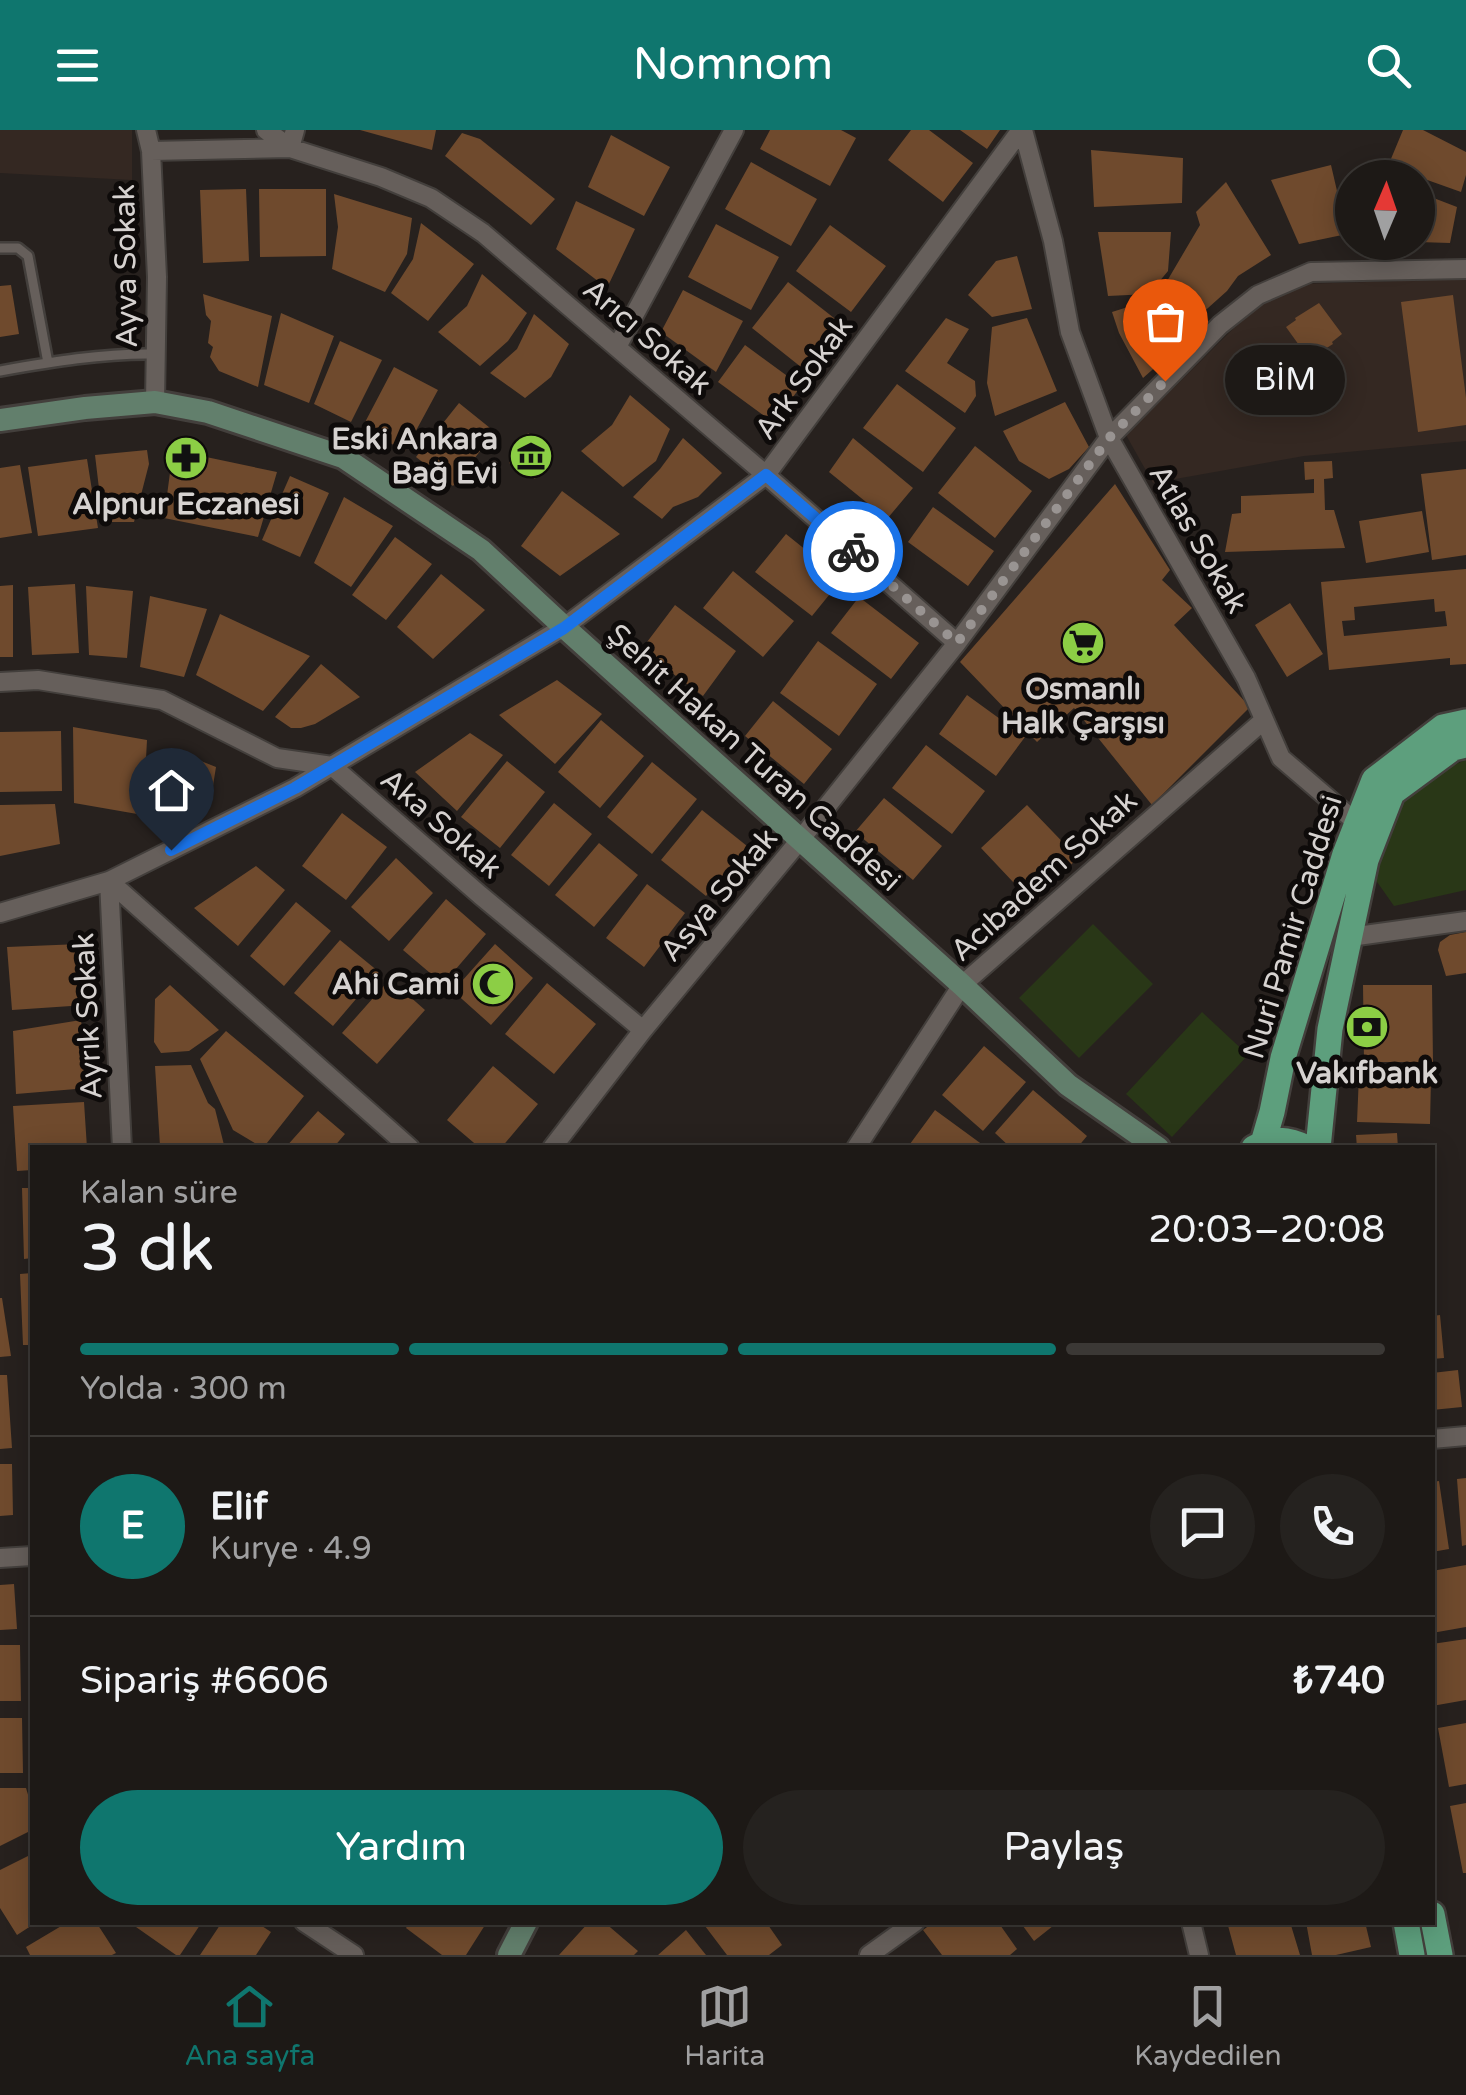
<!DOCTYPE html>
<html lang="tr">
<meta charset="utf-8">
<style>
:root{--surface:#1d1916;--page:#25221f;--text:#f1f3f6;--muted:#a0a0a1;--line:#3b3835;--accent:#0f766e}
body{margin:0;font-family:"Varela Round",sans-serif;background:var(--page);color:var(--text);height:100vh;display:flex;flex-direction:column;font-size:38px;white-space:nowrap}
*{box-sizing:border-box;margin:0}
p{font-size:32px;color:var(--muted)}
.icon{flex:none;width:55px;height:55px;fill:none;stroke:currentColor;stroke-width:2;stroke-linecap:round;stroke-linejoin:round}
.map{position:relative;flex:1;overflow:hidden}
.details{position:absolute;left:30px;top:1015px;width:1405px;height:780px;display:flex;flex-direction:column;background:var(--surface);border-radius:0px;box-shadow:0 5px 25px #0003,0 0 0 2px var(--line)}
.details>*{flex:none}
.needle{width:65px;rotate:2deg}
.fabs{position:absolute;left:1335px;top:30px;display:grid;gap:20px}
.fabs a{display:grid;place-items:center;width:100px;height:100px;border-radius:50%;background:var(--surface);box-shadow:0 5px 25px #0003,0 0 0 2px var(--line);font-size:50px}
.pin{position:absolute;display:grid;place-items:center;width:85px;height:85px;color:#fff;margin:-102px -42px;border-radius:50% 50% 50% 0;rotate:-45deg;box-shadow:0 0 10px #0007}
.pin .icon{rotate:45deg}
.courier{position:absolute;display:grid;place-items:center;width:100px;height:100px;margin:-50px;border:8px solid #1a73e8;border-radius:50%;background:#fff;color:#222;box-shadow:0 2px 12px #0007}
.bubble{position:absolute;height:70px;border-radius:35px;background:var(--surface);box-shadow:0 5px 25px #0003,0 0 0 2px var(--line);font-size:32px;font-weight:600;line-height:70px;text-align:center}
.summary em{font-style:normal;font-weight:600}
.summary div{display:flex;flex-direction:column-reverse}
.summary{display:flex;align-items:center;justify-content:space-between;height:170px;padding:0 50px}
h1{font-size:65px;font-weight:600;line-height:75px}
.bar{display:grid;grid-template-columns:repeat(4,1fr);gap:15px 10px;align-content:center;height:120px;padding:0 50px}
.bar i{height:12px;border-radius:8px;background:var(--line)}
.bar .on{background:var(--accent)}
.bar p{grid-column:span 4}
.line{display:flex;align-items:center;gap:25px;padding:0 50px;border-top:2px solid var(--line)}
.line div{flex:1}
.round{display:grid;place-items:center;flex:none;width:105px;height:105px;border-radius:52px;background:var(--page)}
.action{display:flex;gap:20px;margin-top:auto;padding:20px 50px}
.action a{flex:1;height:115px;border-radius:60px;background:var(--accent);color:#fff;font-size:40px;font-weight:600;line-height:115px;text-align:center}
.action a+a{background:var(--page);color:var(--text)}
header{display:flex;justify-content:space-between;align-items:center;height:130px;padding:0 50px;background:var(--accent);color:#fff;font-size:45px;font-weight:600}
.menu{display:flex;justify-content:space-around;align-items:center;height:140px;border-top:2px solid var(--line);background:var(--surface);font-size:28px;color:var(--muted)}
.menu a{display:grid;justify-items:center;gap:5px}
.menu .on{color:var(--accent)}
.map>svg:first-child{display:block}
.built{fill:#342822}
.green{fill:#293717}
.building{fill:#6f4a2d;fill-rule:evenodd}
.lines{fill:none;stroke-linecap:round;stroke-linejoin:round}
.lane-casing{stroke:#433f3c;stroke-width:14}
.street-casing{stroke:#433f3c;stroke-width:22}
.secondary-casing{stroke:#433f3c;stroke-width:28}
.primary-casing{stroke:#433f3c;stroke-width:30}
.lane{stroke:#665f5b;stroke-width:9}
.street{stroke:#665f5b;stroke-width:18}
.secondary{stroke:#627f6c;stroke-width:22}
.primary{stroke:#5d9f7d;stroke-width:25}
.done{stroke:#999492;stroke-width:10;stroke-dasharray:0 18}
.route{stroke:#1a73e8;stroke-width:12}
.labels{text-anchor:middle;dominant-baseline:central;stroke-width:10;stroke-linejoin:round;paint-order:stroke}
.street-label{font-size:30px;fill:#d6d2d0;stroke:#0e0b0a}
.poi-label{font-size:30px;font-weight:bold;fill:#d6d2d0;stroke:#0e0b0a}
</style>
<header><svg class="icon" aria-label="menu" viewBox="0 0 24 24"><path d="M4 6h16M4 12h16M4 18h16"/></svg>Nomnom<svg class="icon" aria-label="search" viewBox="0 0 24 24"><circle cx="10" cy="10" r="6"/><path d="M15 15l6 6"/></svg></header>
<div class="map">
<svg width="1466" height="1825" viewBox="0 0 1466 1825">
<rect width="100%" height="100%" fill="#27211e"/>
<path class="built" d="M0,0H132V50L0,43Z
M1466,149V311L1304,326L1153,353L1126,305L1234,198L1260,176L1300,154Z"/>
<path class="green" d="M1466,630V760L1394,776L1375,749C1377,737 1378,722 1382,710C1398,670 1427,645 1466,630Z
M1093,794L1153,854L1079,928L1019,868Z
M1202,882L1248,925L1172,1007L1126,964Z"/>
<path class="building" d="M360,0H436L432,20Z
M770,0H841L856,8L830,56L760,19Z
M911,0H929L973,33L943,72L888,30Z
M960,0H1000L987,19Z
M1403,0H1423L1466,22V45L1461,62L1388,36Z
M462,3L480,9L555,69L531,95L445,26Z
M611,5L670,37L644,86L588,57Z
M1091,20L1183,28L1182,73L1094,77Z
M751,32L817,69L791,116L725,79Z
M1331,35L1347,104L1299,114L1271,50Z
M1226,52L1271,125L1238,146L1227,161L1189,195L1160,163L1200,95L1196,82Z
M246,59L249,131L203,133L200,60Z
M259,59H326V126L260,127Z
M1418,62L1457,77L1450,113L1418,112Z
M334,64L412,88L407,124L385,162L332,139L338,97Z
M576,71L635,99L607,158L556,119Z
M421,93L474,134L428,191L391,163L413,129Z
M716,94L779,127L751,180L688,147Z
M830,95L886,136L851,182L796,141Z
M1098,102H1171L1168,141L1149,164L1108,166Z
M1017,126L1032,179L992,187L968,165L996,131Z
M482,144L527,183L508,211L480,236L438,202L467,176Z
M788,152L843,195L806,241L752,198Z
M11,155L19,204L0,207V156Z
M683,160L743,191L716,242L661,202Z
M203,164L272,186L258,257L219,241L210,227L213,217L208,213L211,191L206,185Z
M1453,165L1466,268V295L1418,302L1401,172Z
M1150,170L1185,211L1143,248L1119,203L1112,182Z
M1319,173L1342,204L1332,212L1333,214L1309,229L1286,197L1296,190L1295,188Z
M281,183L334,206L309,273L264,255Z
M534,184L569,214L551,247L525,268L490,243L517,219Z
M946,188L969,199L947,233L975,251L976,266L965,283L905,241Z
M1027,188L1057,261L995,286L987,253L992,197Z
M340,211L382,230L351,292L314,274Z
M745,215L801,256L774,293L718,252Z
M394,237L438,260L405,321L362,298Z
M897,254L956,298L923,342L863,298Z
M630,265L670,299L656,331L623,357L581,321L612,295Z
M1065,272L1089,317L1069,339L1049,349L1019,331L1003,301Z
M459,273L495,302L453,356L416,327Z
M528,303L553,320L535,349L509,333Z
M683,308L722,343L698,367L673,377L662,389L633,367L660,339Z
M853,308L913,358L887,389L829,342Z
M975,316L1032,361L995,408L938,363Z
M147,320L149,334L134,392H103L95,325Z
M173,320L277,342L258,407L164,388Z
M87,329L98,398L38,406L28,337Z
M1332,331L1333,348L1324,349L1325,380H1334L1345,418L1225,422L1232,384L1241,383V366L1314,363V349L1305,350L1304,332Z
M20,335L32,403L0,408V338Z
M1466,339V425L1432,430L1421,344Z
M290,346L329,363L300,427L262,410Z
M1115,354L1170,440L1162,450L1192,478L1174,495L1250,577L1152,675L1074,578L1037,612L960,532Z
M562,361L620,404L560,446L521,416Z
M344,367L393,396L351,457L314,433Z
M933,377L994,421L968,456L908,412Z
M1422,381L1429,422L1366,433L1359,391Z
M786,404L842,449L812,486L755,442Z
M395,407L432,434L386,490L352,465Z
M1466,439V534L1450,535V528L1329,540L1321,452ZM1434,469L1435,482L1445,481L1447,496L1344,506L1342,491L1355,490L1354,477Z
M733,441L794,491L763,527L703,478Z
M441,444L485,480L433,529L397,497Z
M75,454L79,523L32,525L28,457Z
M13,455V527H0V456Z
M86,456L133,461L127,528L89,525Z
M150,466L207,479L184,547L140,537Z
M859,467L919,513L891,549L831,503Z
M1290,473L1323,524L1287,547L1255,495Z
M675,475L736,521L703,566L641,520Z
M220,484L310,526L263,581L196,545Z
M818,511L877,554L839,606L780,563Z
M321,534L360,567L315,594L301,598H291L275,587Z
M557,550L602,584L555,634L499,585Z
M967,565L1025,607L996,646L939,604Z
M773,571L832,619L804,654L745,606Z
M601,590L644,626L600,678L558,642Z
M73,597L147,610L143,685L74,673Z
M61,601L62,661L0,662V602Z
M470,603L503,625L457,681L415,642Z
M926,615L985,661L952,704L892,658Z
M155,622L181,623L216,637L212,662L172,678L149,679Z
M507,631L545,662L500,718L461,687Z
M652,632L697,669L652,724L607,687Z
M884,668L942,716L913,750L855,702Z
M554,673L592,704L549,756L511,725Z
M55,674L60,714L0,726V675Z
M1027,675L1078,728L1032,772L981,718Z
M702,680L747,716L706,766L661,730Z
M342,683L387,717L346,770L302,736Z
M599,713L638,745L594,797L555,765Z
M396,728L433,763L389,811L351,777Z
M256,736L285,760L238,816L194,778Z
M647,754L685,783L644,837L606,808Z
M446,769L486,804L443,854L403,820Z
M296,772L331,801L284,856L250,826Z
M1466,802V843L1446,846L1438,820L1440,812L1450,805Z
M340,810L379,842L333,896L294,863Z
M80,814L86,875L12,880L7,817Z
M495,814L533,848L491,895L453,861Z
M390,849L425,880L377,934L342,903Z
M547,853L596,894L554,944L505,904Z
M170,855L219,900L189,921L161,923L154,912L155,869Z
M1363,855H1432L1433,932H1364Z
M81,890L88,958L16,964L13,901Z
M226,901L304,966L263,1018L233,1000L200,929Z
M984,916L1026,952L983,1001L942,965Z
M191,935L208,973L215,979L224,1015L160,1016L155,936Z
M493,936L538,974L501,1018H480L447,990Z
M1359,945L1431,947L1430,994L1357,992Z
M1033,960L1087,1006L1077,1018H1011L995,1003Z
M84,972L87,1018H32V1040L17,1041L13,976Z
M935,980L987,1018H907Z
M318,981L345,1004L333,1018H285Z
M1397,1003L1398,1018H1357L1356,1005Z
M22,1058H32V1128L24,1129Z
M32,1143V1215H23L20,1144Z
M0,1168H2L11,1226L0,1227Z
M1440,1185L1444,1228L1432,1229V1186Z
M1458,1240L1462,1277L1432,1280V1243Z
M0,1245H7L12,1318L0,1319Z
M0,1334H12L13,1385L0,1386Z
M1466,1348V1415L1462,1416L1457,1349Z
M1439,1351L1449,1419L1432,1422V1352Z
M1466,1435V1497L1432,1503V1441Z
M14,1454L17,1499L0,1500V1455Z
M1466,1509V1570L1432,1576V1514Z
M0,1515H20L21,1571H0Z
M0,1588H22L23,1643H0Z
M1466,1593V1654L1449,1657L1438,1598Z
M0,1658H26L32,1678V1700L0,1716Z
M1466,1673V1743H1463L1450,1676Z
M32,1724V1792H37L17,1805L0,1778V1740Z
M68,1792H96L116,1823L112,1825H30L26,1817Z
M139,1792H202L180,1825H176L136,1797Z
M222,1792H256L271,1802L256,1825H200Z
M410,1792H487L466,1825H442L406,1798Z
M589,1792H604L638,1821L634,1825H559Z
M702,1792H766L782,1815L769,1825H727Z
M934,1792H998L1017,1819L1010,1825H942L923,1800Z
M1020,1792H1058L1034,1811Z
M1227,1792H1290L1300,1825H1236Z
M1306,1792H1365L1371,1817L1336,1825H1312Z
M686,1800L706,1825H658Z"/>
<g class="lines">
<g class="lane-casing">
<path id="lane" d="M0,118H18L28,126L48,233
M0,241C51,232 103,223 155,224"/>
</g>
<g class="street-casing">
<path id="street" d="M146,0L151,21L157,147L155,272
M266,0L290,18L381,47L431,68L483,103L766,345L957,513
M1023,0L1053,111L1070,202L1109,308L1246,548L1281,628L1357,693
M151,21L290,18L295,0
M617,217L734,0
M0,552L38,550L162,570L277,628L332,636L480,765L643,900
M109,751L410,1018
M109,751L122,1018
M0,783L109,751L295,658L564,497L766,345L1021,0
M1350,807L1466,791
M552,1018L643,900L800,710L957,513L1109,308L1220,195L1258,165L1311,142L1466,139
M856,1018L962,855L1264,590
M1432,1309L1466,1306
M0,1428L32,1426
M304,1792L354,1825
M1191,1792L1199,1825
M869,1825L915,1792"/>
</g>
<g class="secondary-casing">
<path id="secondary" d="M0,290L85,278L155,272L208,282L343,327L481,420L564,497L962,855L1068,955L1158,1018
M509,1825L526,1792"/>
</g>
<g class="primary-casing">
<path id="primary" d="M1263,1013L1272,982L1283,928L1345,724L1374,650L1443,597L1466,592
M1254,1018C1272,1007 1288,1008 1307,1018
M1318,1018L1330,899L1366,730L1392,663L1453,618L1466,615
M1432,1784L1440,1825
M1406,1792L1412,1825"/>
</g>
<use href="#lane" class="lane"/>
<use href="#street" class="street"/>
<use href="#secondary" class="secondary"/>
<use href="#primary" class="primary"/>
</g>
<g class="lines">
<path class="done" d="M853,421L957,513L1109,308L1165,251"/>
<path class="route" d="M171,720L295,658L564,498L766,345L853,421"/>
</g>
<defs>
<g id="museum-disc" transform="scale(2.25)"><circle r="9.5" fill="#8cce45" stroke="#0e0b0a"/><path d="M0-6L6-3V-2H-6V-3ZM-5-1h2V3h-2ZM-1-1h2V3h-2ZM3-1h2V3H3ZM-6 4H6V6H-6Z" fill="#111"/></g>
<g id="pharmacy-disc" transform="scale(2.25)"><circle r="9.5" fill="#8cce45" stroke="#0e0b0a"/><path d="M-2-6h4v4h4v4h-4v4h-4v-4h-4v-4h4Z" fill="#111"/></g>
<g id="supermarket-disc" transform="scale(2.25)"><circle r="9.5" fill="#8cce45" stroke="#0e0b0a"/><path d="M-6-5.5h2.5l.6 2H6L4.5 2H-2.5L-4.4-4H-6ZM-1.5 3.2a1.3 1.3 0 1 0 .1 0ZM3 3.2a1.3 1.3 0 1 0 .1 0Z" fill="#111"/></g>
<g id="mosque-disc" transform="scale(2.25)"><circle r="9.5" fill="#8cce45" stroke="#0e0b0a"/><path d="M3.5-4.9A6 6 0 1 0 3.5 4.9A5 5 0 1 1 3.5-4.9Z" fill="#111"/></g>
<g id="bank-disc" transform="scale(2.25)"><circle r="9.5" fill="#8cce45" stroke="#0e0b0a"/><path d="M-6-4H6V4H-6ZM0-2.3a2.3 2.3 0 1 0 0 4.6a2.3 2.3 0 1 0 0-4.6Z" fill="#111"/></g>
</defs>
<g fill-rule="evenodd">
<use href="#museum-disc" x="531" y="326"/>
<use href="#pharmacy-disc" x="186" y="328"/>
<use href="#supermarket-disc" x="1083" y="513"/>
<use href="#mosque-disc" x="493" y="854"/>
<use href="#bank-disc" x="1367" y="897"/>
</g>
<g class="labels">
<g class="street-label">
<text transform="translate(126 136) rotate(-91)">Ayva Sokak</text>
<text transform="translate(647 207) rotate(41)">Arıcı Sokak</text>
<text transform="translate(804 248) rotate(-54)">Ark Sokak</text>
<text transform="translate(1198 409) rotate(60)">Atlas Sokak</text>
<text transform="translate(754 628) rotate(42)">Şehit Hakan Turan Caddesi</text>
<text transform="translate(441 694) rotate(41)">Aka Sokak</text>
<text transform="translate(1044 746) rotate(-42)">Acıbadem Sokak</text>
<text transform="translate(719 765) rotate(-50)">Asya Sokak</text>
<text transform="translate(1293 797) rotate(-73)">Nuri Pamir Caddesi</text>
<text transform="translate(88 886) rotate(-93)">Ayrık Sokak</text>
</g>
<g class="poi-label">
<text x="498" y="309" text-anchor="end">Eski Ankara<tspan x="498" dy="34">Bağ Evi</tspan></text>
<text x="186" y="374">Alpnur Eczanesi</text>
<text x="1083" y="559">Osmanlı<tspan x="1083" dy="34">Halk Çarşısı</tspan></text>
<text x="460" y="854" text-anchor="end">Ahi Cami</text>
<text x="1367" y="943">Vakıfbank</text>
</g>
</g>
</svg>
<div class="fabs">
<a><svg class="needle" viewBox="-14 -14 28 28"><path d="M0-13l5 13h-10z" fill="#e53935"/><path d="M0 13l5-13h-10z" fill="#a0a0a1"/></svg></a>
</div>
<div class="pin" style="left:1165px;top:251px;background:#ea580c"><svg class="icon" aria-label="bag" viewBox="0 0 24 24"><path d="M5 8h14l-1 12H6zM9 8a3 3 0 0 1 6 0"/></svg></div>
<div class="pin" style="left:171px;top:720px;background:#1f2937"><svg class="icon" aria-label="home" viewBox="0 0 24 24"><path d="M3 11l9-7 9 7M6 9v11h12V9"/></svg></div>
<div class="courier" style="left:853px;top:421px"><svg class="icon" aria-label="bike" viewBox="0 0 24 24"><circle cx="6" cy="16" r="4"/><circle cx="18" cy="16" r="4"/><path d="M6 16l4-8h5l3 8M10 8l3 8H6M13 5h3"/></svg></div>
<div class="bubble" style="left:1225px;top:215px;width:120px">BİM</div>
<section class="details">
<div class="summary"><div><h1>3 dk</h1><p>Kalan süre</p></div><em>20:03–20:08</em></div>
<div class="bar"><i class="on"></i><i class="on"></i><i class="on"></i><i></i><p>Yolda · 300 m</p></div>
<div class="line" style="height:180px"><b class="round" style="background:var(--accent);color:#fff">E</b><div><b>Elif</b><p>Kurye · 4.9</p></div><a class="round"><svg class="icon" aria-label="chat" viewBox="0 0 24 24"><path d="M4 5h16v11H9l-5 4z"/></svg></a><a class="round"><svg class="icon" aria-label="phone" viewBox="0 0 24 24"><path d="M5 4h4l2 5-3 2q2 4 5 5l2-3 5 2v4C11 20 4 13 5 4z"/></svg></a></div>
<div class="line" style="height:130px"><div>Sipariş #6606</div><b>₺740</b></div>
<div class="action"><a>Yardım</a><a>Paylaş</a></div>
</section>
</div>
<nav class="menu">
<a class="on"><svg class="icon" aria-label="home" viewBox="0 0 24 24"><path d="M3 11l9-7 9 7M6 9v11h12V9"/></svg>Ana sayfa</a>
<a><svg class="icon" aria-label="map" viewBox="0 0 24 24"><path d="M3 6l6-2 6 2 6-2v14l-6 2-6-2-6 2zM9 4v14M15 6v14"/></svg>Harita</a>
<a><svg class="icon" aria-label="saved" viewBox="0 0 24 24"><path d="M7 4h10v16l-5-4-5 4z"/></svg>Kaydedilen</a>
</nav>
